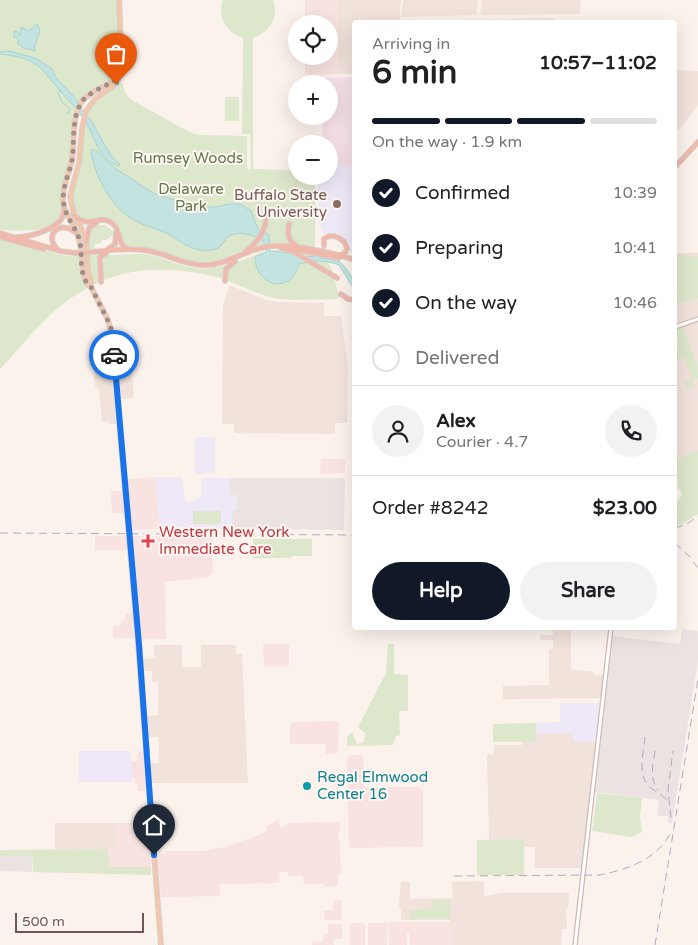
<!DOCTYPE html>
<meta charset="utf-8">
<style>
:root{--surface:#fff;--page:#f2f2f2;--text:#202124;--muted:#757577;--line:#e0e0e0;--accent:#111827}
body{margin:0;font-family:"Varela Round",sans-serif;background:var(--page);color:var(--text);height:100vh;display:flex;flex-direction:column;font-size:19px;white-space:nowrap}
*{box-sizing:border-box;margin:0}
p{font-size:16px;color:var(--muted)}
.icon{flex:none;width:28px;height:28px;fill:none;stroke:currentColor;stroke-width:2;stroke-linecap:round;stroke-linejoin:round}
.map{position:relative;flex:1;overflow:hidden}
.sheet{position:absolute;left:352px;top:20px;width:325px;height:610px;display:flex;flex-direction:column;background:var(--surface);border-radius:5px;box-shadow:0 5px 20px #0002}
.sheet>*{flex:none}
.fabs{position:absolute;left:288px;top:15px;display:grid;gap:10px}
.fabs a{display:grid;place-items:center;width:50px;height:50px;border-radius:50%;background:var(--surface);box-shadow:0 5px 20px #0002;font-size:25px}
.scale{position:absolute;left:15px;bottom:12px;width:129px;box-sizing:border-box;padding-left:5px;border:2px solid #735651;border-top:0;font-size:14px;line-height:18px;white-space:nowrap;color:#735651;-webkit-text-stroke:4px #fdf6f2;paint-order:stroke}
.pin{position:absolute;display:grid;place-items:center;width:42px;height:42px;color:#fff;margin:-51px -21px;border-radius:50% 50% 50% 0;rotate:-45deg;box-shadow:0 0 5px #0007}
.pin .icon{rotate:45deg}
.courier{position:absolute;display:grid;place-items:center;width:50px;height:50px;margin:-25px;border:4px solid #1a73e8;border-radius:50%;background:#fff;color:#222;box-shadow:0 1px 6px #0007}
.summary em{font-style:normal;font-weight:700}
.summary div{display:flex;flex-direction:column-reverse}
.summary{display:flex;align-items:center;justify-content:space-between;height:85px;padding:0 20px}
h1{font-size:32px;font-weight:700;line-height:38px}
.bar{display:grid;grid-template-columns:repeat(4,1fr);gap:8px 5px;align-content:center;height:60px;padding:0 20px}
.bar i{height:6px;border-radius:4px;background:var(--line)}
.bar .on{background:var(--accent)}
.bar p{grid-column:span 4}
.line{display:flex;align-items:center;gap:12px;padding:0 20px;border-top:1px solid var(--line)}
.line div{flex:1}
.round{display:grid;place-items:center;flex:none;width:52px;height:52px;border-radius:26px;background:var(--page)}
ol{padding:0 20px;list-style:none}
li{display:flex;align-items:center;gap:15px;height:55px}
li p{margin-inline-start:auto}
li .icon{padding:5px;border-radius:50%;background:var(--accent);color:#fff;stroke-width:4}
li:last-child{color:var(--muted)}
li i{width:28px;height:28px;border:2px solid var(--line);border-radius:50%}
.cta{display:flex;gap:10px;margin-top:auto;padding:10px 20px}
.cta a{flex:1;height:58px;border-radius:30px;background:var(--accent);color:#fff;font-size:20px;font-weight:700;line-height:58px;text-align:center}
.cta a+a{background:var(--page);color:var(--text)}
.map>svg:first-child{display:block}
.residential{fill:#f1e2db}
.commercial{fill:#f9e3e1}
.industrial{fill:#ebe3e1}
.education{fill:#eee8f7}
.medical{fill:#f7e0e8}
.green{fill:#dde7cb}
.water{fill:#c2e3e0;stroke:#a9d3d0}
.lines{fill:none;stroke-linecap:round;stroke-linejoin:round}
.stream{stroke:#a9d3d0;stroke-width:1}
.secondary-casing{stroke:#d0b9b3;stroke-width:5.5}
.primary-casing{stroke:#d8d0ce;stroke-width:6}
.trunk-casing{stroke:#d8d0ce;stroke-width:6}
.secondary{stroke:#fff;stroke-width:3}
.primary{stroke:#f1c8ad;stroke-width:4}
.trunk{stroke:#efbaac;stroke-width:4}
.rail{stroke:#b2aac4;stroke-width:1;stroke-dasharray:8 5;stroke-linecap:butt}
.trunk-bridge-casing{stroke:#d8d0ce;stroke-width:6;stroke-linecap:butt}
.trunk-bridge{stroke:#efbaac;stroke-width:4}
.done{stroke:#a38d87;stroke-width:5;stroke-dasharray:0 9}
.route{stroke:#1a73e8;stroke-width:6}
.education-dot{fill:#8d6e63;stroke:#fdf6f2;stroke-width:2}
.health-dot{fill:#e0444e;stroke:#fdf6f2;stroke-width:2}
.culture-dot{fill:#0f9aa8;stroke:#fdf6f2;stroke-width:2}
.labels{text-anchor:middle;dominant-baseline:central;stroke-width:4;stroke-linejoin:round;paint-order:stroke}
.park-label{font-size:15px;fill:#62784b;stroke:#fdf6f2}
.education-label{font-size:15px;fill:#785e54;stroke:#fdf6f2;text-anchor:end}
.health-label{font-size:15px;fill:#be3a42;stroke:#fdf6f2;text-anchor:start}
.culture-label{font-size:15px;fill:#0d838f;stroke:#fdf6f2;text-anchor:start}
</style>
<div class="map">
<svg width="698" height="945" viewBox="0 0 698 945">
<rect width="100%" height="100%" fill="#fbf2ec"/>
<path class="residential" d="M338,0H401L399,22H355V74H338Z
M403,0H478L476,15L401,17Z
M482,0H581L580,14L480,15Z
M554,18V22H428V21Z
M675,70L698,71V105L679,130L675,129Z
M675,253H698V489H675Z
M229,285L263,299L276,302L324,303V316H341L348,366L347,423H335V434L234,433V424H222L223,306Z
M129,336L134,398L121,399L115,337Z
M104,349H110L116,424H109L108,421L102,422L99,390L95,386L93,369L97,366L96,357Z
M553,628H571V669L593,672L594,675H603L601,698L503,699V686L549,685V649H553V640H540V635H553Z
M154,645H182V667H201V645H236V654H242L248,783H151L150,763H159V749L158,737H149L147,716L158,715V682H152V671H144L143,659L158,658L154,657Z
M573,733V742H596L582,868H535V847H524V839L489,840L487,755L494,754V745H522V742H536V734Z
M55,823H148V825H117V849H55Z
M484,881V896L502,893H569L568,909H566L567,929H562L561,945H451L450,920H401V910L399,905L401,882H410V899L453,898L452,882Z"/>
<path class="commercial" d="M305,0H338V74L305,75V56H329V24H305Z
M321,459H345V473L320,474Z
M155,477L160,529L132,530L128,479Z
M111,491H122L124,513H112Z
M95,536H126L127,550H95Z
M133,536L212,537L213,572L208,577L165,582L166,639H142Z
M125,613H133L134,638H113V626L121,625V622L125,621Z
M263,644H289V666H264Z
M337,721L339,723L338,753L326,754L325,744H290V724L295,722Z
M138,751L143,752L146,791H138V783H135V778H131V761H137Z
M352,755H363L364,787H419L423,790V847L349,848L347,757Z
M279,819L280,828L288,823L341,822L338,839L340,843L341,874L338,875V886L326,887L324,884H304L303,876H289L288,872H280L279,883L220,884V896L161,897L157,854H166V851H204L228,846L257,836L267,830L266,827Z
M117,825H148L151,867H108V849H117Z
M341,900L342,920H325L324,911L333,910V901Z
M388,922H450L451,945H410L409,933H407V945H389Z
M350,923H365V945H350Z
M368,923H387V945H368Z
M328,924H342L343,939H334V945H312L313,942H322L325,934H328Z"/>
<path class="industrial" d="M230,478H343L345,480L344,530L232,528V510L237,495H230Z
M682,629L698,631V660L672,823H668V816H657L659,800L595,792L613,636L680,644Z
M0,856H33L32,872L0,871Z"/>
<path class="education" d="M329,163H341L355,171V255L350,252V243L338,234H324L319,224L318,176H329Z
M195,437H215V473L195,474Z
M155,477H182L185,501L191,502L201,496L202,478H230V495H237V510L232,511V528L160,529Z
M560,703H600L596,742H573L572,733L536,734V723L560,722Z
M79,751H131L132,782H79Z"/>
<path class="medical" d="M355,77V171L341,163H329V144H322L323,116H329V84H323V78Z"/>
<path class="green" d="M0,0H116L120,61C114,92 90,80 79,103C71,121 73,140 70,159C68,171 62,182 61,193C60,200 64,209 61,216C54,233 15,231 0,230Z
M223,0H273C279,18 270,31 253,38V169L296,170V176H315V248C292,243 272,240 249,250L247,249L221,262L203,264L126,247L111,221L86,222L77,217C74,211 73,204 73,198C72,186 83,120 88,111C98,95 108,94 119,82L123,84L125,92L130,99L191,133L200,135L247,136V169L251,170L250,134H242L243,38C226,32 217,18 223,0Z
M225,97H239V121H225Z
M105,225L114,232L113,235L106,240H102L101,243L95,244L94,249L89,250L88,237L90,229L96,225Z
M0,238L66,256L145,254L158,257L184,266L201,269L231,265L260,253L276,250L326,257L332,270L339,297L337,299C315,299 290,302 269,297C249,291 231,280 212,276C146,260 92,273 44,321C29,336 15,353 0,369Z
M675,254L698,257V298L675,305Z
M683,327L698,367V378L693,380L695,386L687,389L684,382L692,379L684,357L676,360L675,350L680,348L675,330Z
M698,450V514L682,524L675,526V505L682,495L675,471V461Z
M193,511H221V524H193Z
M253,539H312V556H292L291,558H253Z
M388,644H394V674L408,675V711H399L400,735L396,736L393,745L347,746V737L352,732L357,744L363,743L366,734L358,727L386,673Z
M536,723V742H493V724Z
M597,793L642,798L640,817L642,832L632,837L592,831Z
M524,839V875H477V840Z
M108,849L109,867H151V875L33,872V856H0V850Z
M432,900H450V919H410V910L432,909Z"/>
<path class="water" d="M36,24L38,25L40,31L35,45V51L24,48L17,43L19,39L14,37V32L17,31L20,36L21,27L29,31Z
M9,51L35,58L51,68L57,79L76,99L84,113L91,120L104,144L112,157L120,164L119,166C100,161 95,139 87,124C80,112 69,101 60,91C39,65 36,58 0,54V52Z
M92,149L97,151L106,161L118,170L153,193L196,207H217L229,204H241L251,211L258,229L269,235L270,251L290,253L300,258L315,256L340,262C348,269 355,280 355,291L339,265C327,260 311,260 299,264C291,296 255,286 255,257L266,252L264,242C258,236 238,230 229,236C225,239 223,245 218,248C202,255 186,246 173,237C163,230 149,228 138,222C113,211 94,176 91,151Z"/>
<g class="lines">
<path class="stream" d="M60,90L58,93L62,102L70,109V111L67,113"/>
<g class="secondary-casing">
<path id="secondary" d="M675,327L698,319
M575,945L611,628"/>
</g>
<g class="primary-casing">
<path id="primary" d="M118,78C108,86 87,92 81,103C71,121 75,141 72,160C69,174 62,187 63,201C65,216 76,226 79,240C83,253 81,266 85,278L87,284L91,287L108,320L112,338L138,642L161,945
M91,286V282L88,270L86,242L81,227L74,215L70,196L79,163L82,129L86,111L95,99L116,84L122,71L119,0"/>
</g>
<g class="trunk-casing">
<path id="trunk" d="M675,167L698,142
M74,215C89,231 100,212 113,224C122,232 116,245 129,249
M289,224C287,234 288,241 297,246
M0,233L60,251L75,253
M0,237L44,249
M18,237C30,237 56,229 62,218C64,214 64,209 64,205
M86,242L89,228L97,222
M324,246V239C332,232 346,239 347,249L345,253L340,255
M281,248L294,252L337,278
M287,248L339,258
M58,250C42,235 61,218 77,234
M107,250L115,244L116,233
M93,252C113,250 135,247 154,252C171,256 185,265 202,265C224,266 240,253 261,248C285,241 331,252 355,260
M245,252C256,244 265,233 266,219
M225,281L226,269L235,261
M101,282L100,257L106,253
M341,294L348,299L355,300"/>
</g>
<use href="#secondary" class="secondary"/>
<use href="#primary" class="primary"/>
<use href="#trunk" class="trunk"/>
<path class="rail" d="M675,528L687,524L698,516
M0,533L355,535
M675,543L689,556L698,568
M645,737C644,753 636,776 651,788C658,793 665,796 669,804
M655,751C653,765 649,778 658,790
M671,818L668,790L673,751
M454,876L600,875C628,869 657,860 671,832
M655,945L698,679"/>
<g class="trunk-bridge-casing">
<path id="trunk-bridge" d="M75,253L93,252"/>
</g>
<use href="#trunk-bridge" class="trunk-bridge"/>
</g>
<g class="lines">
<path class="done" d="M114,355L112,331L109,323L91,287C78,277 83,257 80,243C78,229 66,219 64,205C61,189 69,175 72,160C75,141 71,121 81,103C87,92 108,86 118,78L116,84"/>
<path class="route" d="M114,355L139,644L154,855"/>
</g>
<circle class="education-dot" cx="337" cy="204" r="5"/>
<path class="health-dot" d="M145.5 533.5h5v5h5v5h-5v5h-5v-5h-5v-5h5z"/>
<circle class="culture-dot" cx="307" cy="786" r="5"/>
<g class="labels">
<g class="park-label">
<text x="188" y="158">Rumsey Woods</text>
<text x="191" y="189">Delaware<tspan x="191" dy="17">Park</tspan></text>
</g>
<g class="education-label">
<text x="327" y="195">Buffalo State<tspan x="327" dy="17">University</tspan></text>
</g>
<g class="health-label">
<text x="159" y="532">Western New York<tspan x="159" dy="17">Immediate Care</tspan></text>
</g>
<g class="culture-label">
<text x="317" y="777">Regal Elmwood<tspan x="317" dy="17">Center 16</tspan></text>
</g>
</g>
</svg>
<div class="fabs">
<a><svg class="icon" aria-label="locate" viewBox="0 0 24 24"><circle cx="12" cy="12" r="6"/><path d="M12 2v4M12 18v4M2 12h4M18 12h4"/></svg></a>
<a>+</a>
<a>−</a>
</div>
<div class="scale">500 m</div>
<div class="pin" style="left:116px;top:84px;background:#ea580c"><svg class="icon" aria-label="bag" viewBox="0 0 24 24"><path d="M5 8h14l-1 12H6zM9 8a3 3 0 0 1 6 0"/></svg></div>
<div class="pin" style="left:154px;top:855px;background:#1f2937"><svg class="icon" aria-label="home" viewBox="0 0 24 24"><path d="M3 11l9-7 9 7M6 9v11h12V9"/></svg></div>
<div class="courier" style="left:114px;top:355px"><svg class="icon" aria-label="car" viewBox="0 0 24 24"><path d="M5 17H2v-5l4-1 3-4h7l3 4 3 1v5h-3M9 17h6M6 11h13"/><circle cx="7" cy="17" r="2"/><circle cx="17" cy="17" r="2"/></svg></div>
<section class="sheet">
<div class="summary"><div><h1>6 min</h1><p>Arriving in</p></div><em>10:57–11:02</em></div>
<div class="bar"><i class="on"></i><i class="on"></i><i class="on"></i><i></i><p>On the way · 1.9 km</p></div>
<ol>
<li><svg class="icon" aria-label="check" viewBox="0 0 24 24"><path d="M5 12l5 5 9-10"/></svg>Confirmed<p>10:39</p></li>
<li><svg class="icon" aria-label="check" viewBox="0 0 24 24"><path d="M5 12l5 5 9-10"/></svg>Preparing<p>10:41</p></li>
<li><svg class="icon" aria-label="check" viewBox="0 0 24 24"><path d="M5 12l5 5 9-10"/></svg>On the way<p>10:46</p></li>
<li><i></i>Delivered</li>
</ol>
<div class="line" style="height:90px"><a class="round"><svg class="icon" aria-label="person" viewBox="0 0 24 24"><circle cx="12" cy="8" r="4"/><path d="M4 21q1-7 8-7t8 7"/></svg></a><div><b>Alex</b><p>Courier · 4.7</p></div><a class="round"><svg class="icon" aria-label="phone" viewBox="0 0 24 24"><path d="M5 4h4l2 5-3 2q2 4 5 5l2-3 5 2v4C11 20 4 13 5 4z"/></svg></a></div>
<div class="line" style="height:65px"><div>Order #8242</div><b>$23.00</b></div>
<div class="cta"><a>Help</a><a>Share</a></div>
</section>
</div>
